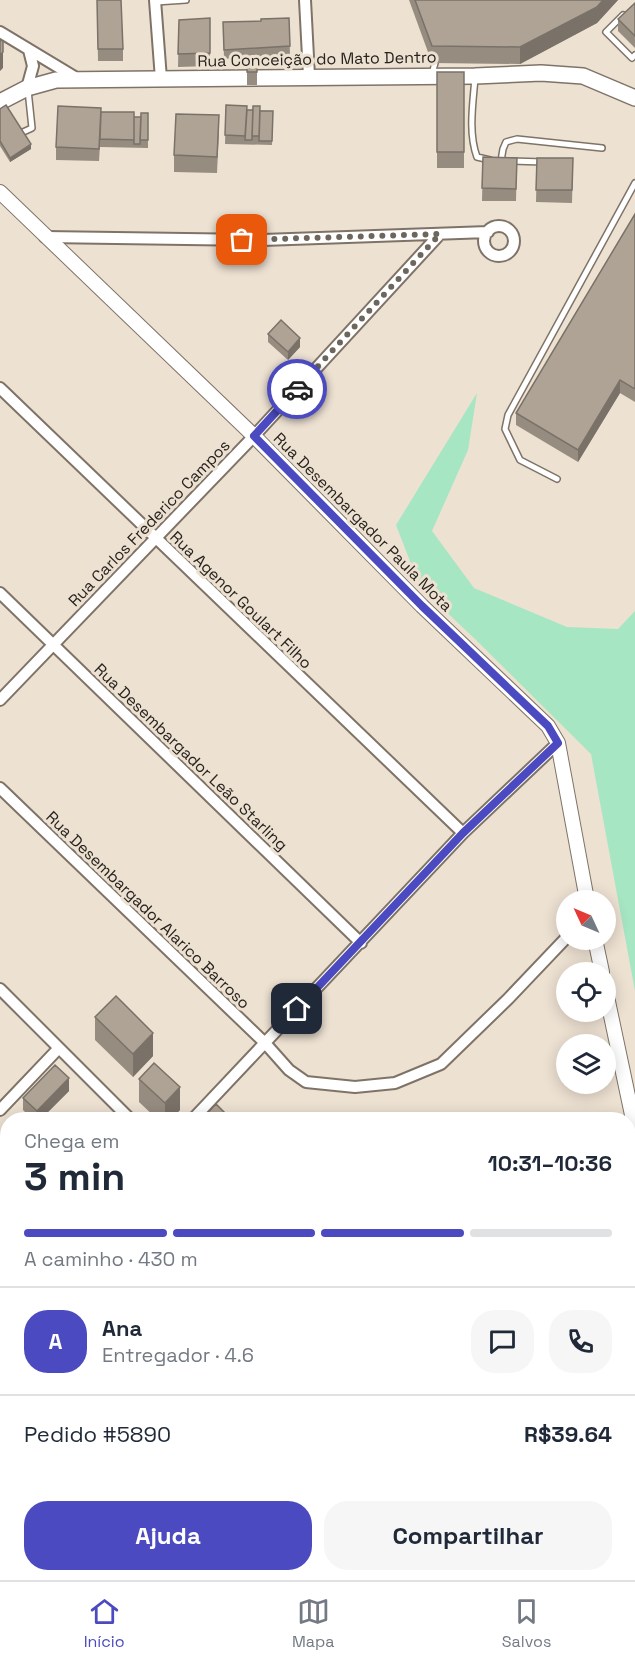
<!DOCTYPE html>
<html lang="pt">
<meta charset="utf-8">
<style>
:root{--surface:#fff;--page:#f6f6f7;--text:#1f2937;--muted:#747a83;--line:#e0e1e3;--accent:#4b4ac0}
body{margin:0;font-family:"Space Grotesk",sans-serif;background:var(--page);color:var(--text);height:100vh;display:flex;flex-direction:column;font-size:22px;white-space:nowrap}
*{box-sizing:border-box;margin:0}
p{font-size:20px;color:var(--muted)}
.icon{flex:none;width:33px;height:33px;fill:none;stroke:currentColor;stroke-width:2;stroke-linecap:round;stroke-linejoin:round}
.map{position:relative;flex:1;overflow:hidden}
.details{position:absolute;left:0px;top:1112px;width:636px;height:470px;display:flex;flex-direction:column;background:var(--surface);border-radius:24px 24px 0 0;box-shadow:0 3px 15px #0003}
.details>*{flex:none}
.needle{width:39px;rotate:314deg}
.controls{position:absolute;left:556px;top:890px;display:grid;gap:12px}
.controls a{display:grid;place-items:center;width:60px;height:60px;border-radius:50%;background:var(--surface);box-shadow:0 3px 15px #0003;font-size:30px}
.pin{position:absolute;display:grid;place-items:center;width:51px;height:51px;color:#fff;margin:-26px;border-radius:12px;box-shadow:0 3px 9px #0006}
.courier{position:absolute;display:grid;place-items:center;width:60px;height:60px;margin:-30px;border:4px solid #4b4ac0;border-radius:50%;background:#fff;color:#222;box-shadow:0 2px 8px #0007}
.headline em{font-style:normal;font-weight:600}
.headline div{display:flex;flex-direction:column-reverse}
.headline{display:flex;align-items:center;justify-content:space-between;height:102px;padding:0 24px}
h1{font-size:39px;font-weight:600;line-height:45px}
.bar{display:grid;grid-template-columns:repeat(4,1fr);gap:9px 6px;align-content:center;height:72px;padding:0 24px}
.bar i{height:8px;border-radius:4px;background:var(--line)}
.bar .selected{background:var(--accent)}
.bar p{grid-column:span 4}
.line{display:flex;align-items:center;gap:15px;padding:0 24px;border-top:2px solid var(--line)}
.line div{flex:1}
.round{display:grid;place-items:center;flex:none;width:63px;height:63px;border-radius:24px;background:var(--page)}
.primary-button{display:flex;gap:12px;margin-top:auto;padding:12px 24px}
.primary-button a{flex:1;height:69px;border-radius:24px;background:var(--accent);color:#fff;font-size:24px;font-weight:600;line-height:69px;text-align:center}
.primary-button a+a{background:var(--page);color:var(--text)}
.tabs{display:flex;justify-content:space-around;align-items:center;height:84px;border-top:2px solid var(--line);background:var(--surface);font-size:16px;color:var(--muted)}
.tabs a{display:grid;justify-items:center;gap:3px}
.tabs .selected{color:var(--accent)}
.map>svg:first-child{display:block}
.green{fill:#a6e6c3}
.lines{fill:none;stroke-linecap:round;stroke-linejoin:round}
.service-casing{stroke:#7f7367;stroke-width:8}
.minor-casing{stroke:#7f7367;stroke-width:14}
.tertiary-casing{stroke:#7f7367;stroke-width:16}
.secondary-casing{stroke:#7f7367;stroke-width:18}
.service{stroke:#fff;stroke-width:5}
.minor{stroke:#fff;stroke-width:10}
.tertiary{stroke:#fff;stroke-width:14}
.secondary{stroke:#fff;stroke-width:15}
.wall{fill:#968c80}
.shaded-wall{fill:#7a7268}
.building{fill:#afa395;stroke:#7a7268;stroke-width:1.5}
.done{stroke:#6d665d;stroke-width:6;stroke-dasharray:0 10.8}
.route{stroke:#4b4ac0;stroke-width:8}
.labels{text-anchor:middle;dominant-baseline:central;stroke-width:6;stroke-linejoin:round;paint-order:stroke}
.street-label{font-size:16px;fill:#28231e;stroke:#ede1d2}
</style>
<div class="map">
<svg width="635" height="1580" viewBox="0 0 635 1580">
<rect width="100%" height="100%" fill="#ede1d2"/>
<path class="green" d="M477,393L468,450L432,531L474,588L567,627L618,629L635,611V991L591,754L475,639L420,587L396,525Z"/>
<g class="lines">
<g class="service-casing">
<path id="service" d="M156,2L186,0
M623,15L606,32L632,58L635,55
M432,74L435,63
M475,78C473,103 468,133 477,157L490,160
M21,133L32,128L28,90
M501,161L503,149L506,142L517,139L602,148
M511,161L544,162
M557,479L520,460L505,429L508,415L635,183"/>
</g>
<g class="minor-casing">
<path id="minor" d="M155,0L161,79
M305,0L309,76
M0,32L78,79
M27,88L33,66L29,50
M484 241a15 15 0 1 1 30 0a15 15 0 1 1-30 0Z
M45,237L263,240L488,232
M0,388L463,833
M0,593L361,943
M0,700L254,436L440,234
M0,788L265,1043L289,1070L306,1082L355,1087L395,1083L441,1064L508,999L567,937
M0,989L130,1119
M0,1110L58,1049
M193,1119L463,833L558,743
M628,1232H635
M628,1310L635,1305
M0,1321L8,1313
M0,1392L8,1391
M628,1456L635,1463
M0,1526L8,1518
M231,1574L232,1580
M375,1574L378,1580
M121,1580L124,1574"/>
</g>
<g class="tertiary-casing">
<path id="tertiary" d="M0,192L254,436L422,606L548,726L558,743L587,900
M595,939L602,972
M606,992L635,1129"/>
</g>
<g class="secondary-casing">
<path id="secondary" d="M0,102L27,88L56,80L475,76L541,73L583,76L635,98"/>
</g>
<use href="#service" class="service"/>
<use href="#minor" class="minor"/>
<use href="#tertiary" class="tertiary"/>
<use href="#secondary" class="secondary"/>
</g>
<path class="wall" d="M97,0L123,49V61H98Z
M409,0H618L597,23L520,64L432,63Z
M635,3V48L618,31V19Z
M210,18V66L178,67L179,20Z
M289,18L290,55L224,59L223,22L261,21Z
M247,65H257V85H247Z
M437,72H464V168H437Z
M226,105L247,110L273,111L272,145L225,144Z
M0,109L31,149L10,162L0,146Z
M101,112L134,117H141L148,113V148L100,147V145L99,161L56,160V147Z
M219,131L217,173L174,172V155Z
M483,157L517,158L516,201H482Z
M537,158H573L572,203L536,202Z
M635,214V402L620,393L578,462L516,425V413Z
M268,334L300,347L288,360L268,342Z
M95,1017L153,1056L133,1077L95,1040Z
M139,1079L180,1110L171,1119H157L139,1102Z
M69,1091L41,1119H32L23,1110V1098Z"/>
<path class="shaded-wall" d="M603,0H618L597,23L520,64V47Z
M3,52V68L0,71V55Z
M31,144V149L10,162V158Z
M300,338V347L288,360V352Z
M620,380V393L578,462V450Z
M153,1033V1056L133,1077V1054Z
M69,1078V1091L41,1119H37V1111Z
M180,1087V1110L171,1119H165V1103Z"/>
<path class="building" d="M97,0H121L123,49H98Z
M415,0H603L597,7L520,47L432,46Z
M635,3V36L618,19Z
M210,18V53L178,54L179,20Z
M289,18L290,46L224,50L223,22L261,21V19Z
M0,40L3,41V52L0,55Z
M247,65H257V72H247Z
M437,72H464V152H437Z
M6,105L31,144L10,158L0,141V109Z
M226,105L247,106L245,136L225,135Z
M58,106L101,108L99,149L56,147Z
M253,106H260L259,136H252Z
M247,110H253L252,140H245Z
M260,111H273L272,141H259Z
M101,112H134V140L100,139Z
M141,113H148V140H140Z
M176,114L219,115L217,157L174,155Z
M134,117H141L140,144H134Z
M483,157L517,158L516,189L482,188Z
M537,158H573L572,190H536Z
M635,214V389L620,380L578,450L516,413Z
M281,320L300,338L288,352L268,334Z
M116,996L153,1033L133,1054L95,1017Z
M154,1063L180,1087L165,1103L139,1079Z
M55,1065L69,1078L37,1111L23,1098Z
M216,1104L231,1119H202Z"/>
<g class="lines">
<path class="done" d="M242,240L440,234L297,389"/>
<path class="route" d="M297,1009L463,833L558,743L548,726L422,606L254,436L297,389"/>
</g>
<g class="labels">
<g class="street-label">
<text transform="translate(317 59) rotate(-1)">Rua Conceição do Mato Dentro</text>
<text transform="translate(363 522) rotate(45)">Rua Desembargador Paula Mota</text>
<text transform="translate(149 523) rotate(-46)">Rua Carlos Frederico Campos</text>
<text transform="translate(241 600) rotate(44)">Rua Agenor Goulart Filho</text>
<text transform="translate(191 757) rotate(44)">Rua Desembargador Leão Starling</text>
<text transform="translate(148 910) rotate(44)">Rua Desembargador Alarico Barroso</text>
</g>
</g>
</svg>
<div class="controls">
<a><svg class="needle" viewBox="-14 -14 28 28"><path d="M0-13l5 13h-10z" fill="#e53935"/><path d="M0 13l5-13h-10z" fill="#747a83"/></svg></a>
<a><svg class="icon" aria-label="locate" viewBox="0 0 24 24"><circle cx="12" cy="12" r="6"/><path d="M12 2v4M12 18v4M2 12h4M18 12h4"/></svg></a>
<a><svg class="icon" aria-label="layers" viewBox="0 0 24 24"><path d="M12 4l9 5-9 5-9-5zM3 14l9 5 9-5"/></svg></a>
</div>
<div class="pin" style="left:242px;top:240px;background:#ea580c"><svg class="icon" aria-label="bag" viewBox="0 0 24 24"><path d="M5 8h14l-1 12H6zM9 8a3 3 0 0 1 6 0"/></svg></div>
<div class="pin" style="left:297px;top:1009px;background:#1f2937"><svg class="icon" aria-label="home" viewBox="0 0 24 24"><path d="M3 11l9-7 9 7M6 9v11h12V9"/></svg></div>
<div class="courier" style="left:297px;top:389px"><svg class="icon" aria-label="car" viewBox="0 0 24 24"><path d="M5 17H2v-5l4-1 3-4h7l3 4 3 1v5h-3M9 17h6M6 11h13"/><circle cx="7" cy="17" r="2"/><circle cx="17" cy="17" r="2"/></svg></div>
<section class="details">
<div class="headline"><div><h1>3 min</h1><p>Chega em</p></div><em>10:31–10:36</em></div>
<div class="bar"><i class="selected"></i><i class="selected"></i><i class="selected"></i><i></i><p>A caminho · 430 m</p></div>
<div class="line" style="height:108px"><b class="round" style="background:var(--accent);color:#fff">A</b><div><b>Ana</b><p>Entregador · 4.6</p></div><a class="round"><svg class="icon" aria-label="chat" viewBox="0 0 24 24"><path d="M4 5h16v11H9l-5 4z"/></svg></a><a class="round"><svg class="icon" aria-label="phone" viewBox="0 0 24 24"><path d="M5 4h4l2 5-3 2q2 4 5 5l2-3 5 2v4C11 20 4 13 5 4z"/></svg></a></div>
<div class="line" style="height:78px"><div>Pedido #5890</div><b>R$39.64</b></div>
<div class="primary-button"><a>Ajuda</a><a>Compartilhar</a></div>
</section>
</div>
<nav class="tabs">
<a class="selected"><svg class="icon" aria-label="home" viewBox="0 0 24 24"><path d="M3 11l9-7 9 7M6 9v11h12V9"/></svg>Início</a>
<a><svg class="icon" aria-label="map" viewBox="0 0 24 24"><path d="M3 6l6-2 6 2 6-2v14l-6 2-6-2-6 2zM9 4v14M15 6v14"/></svg>Mapa</a>
<a><svg class="icon" aria-label="saved" viewBox="0 0 24 24"><path d="M7 4h10v16l-5-4-5 4z"/></svg>Salvos</a>
</nav>
